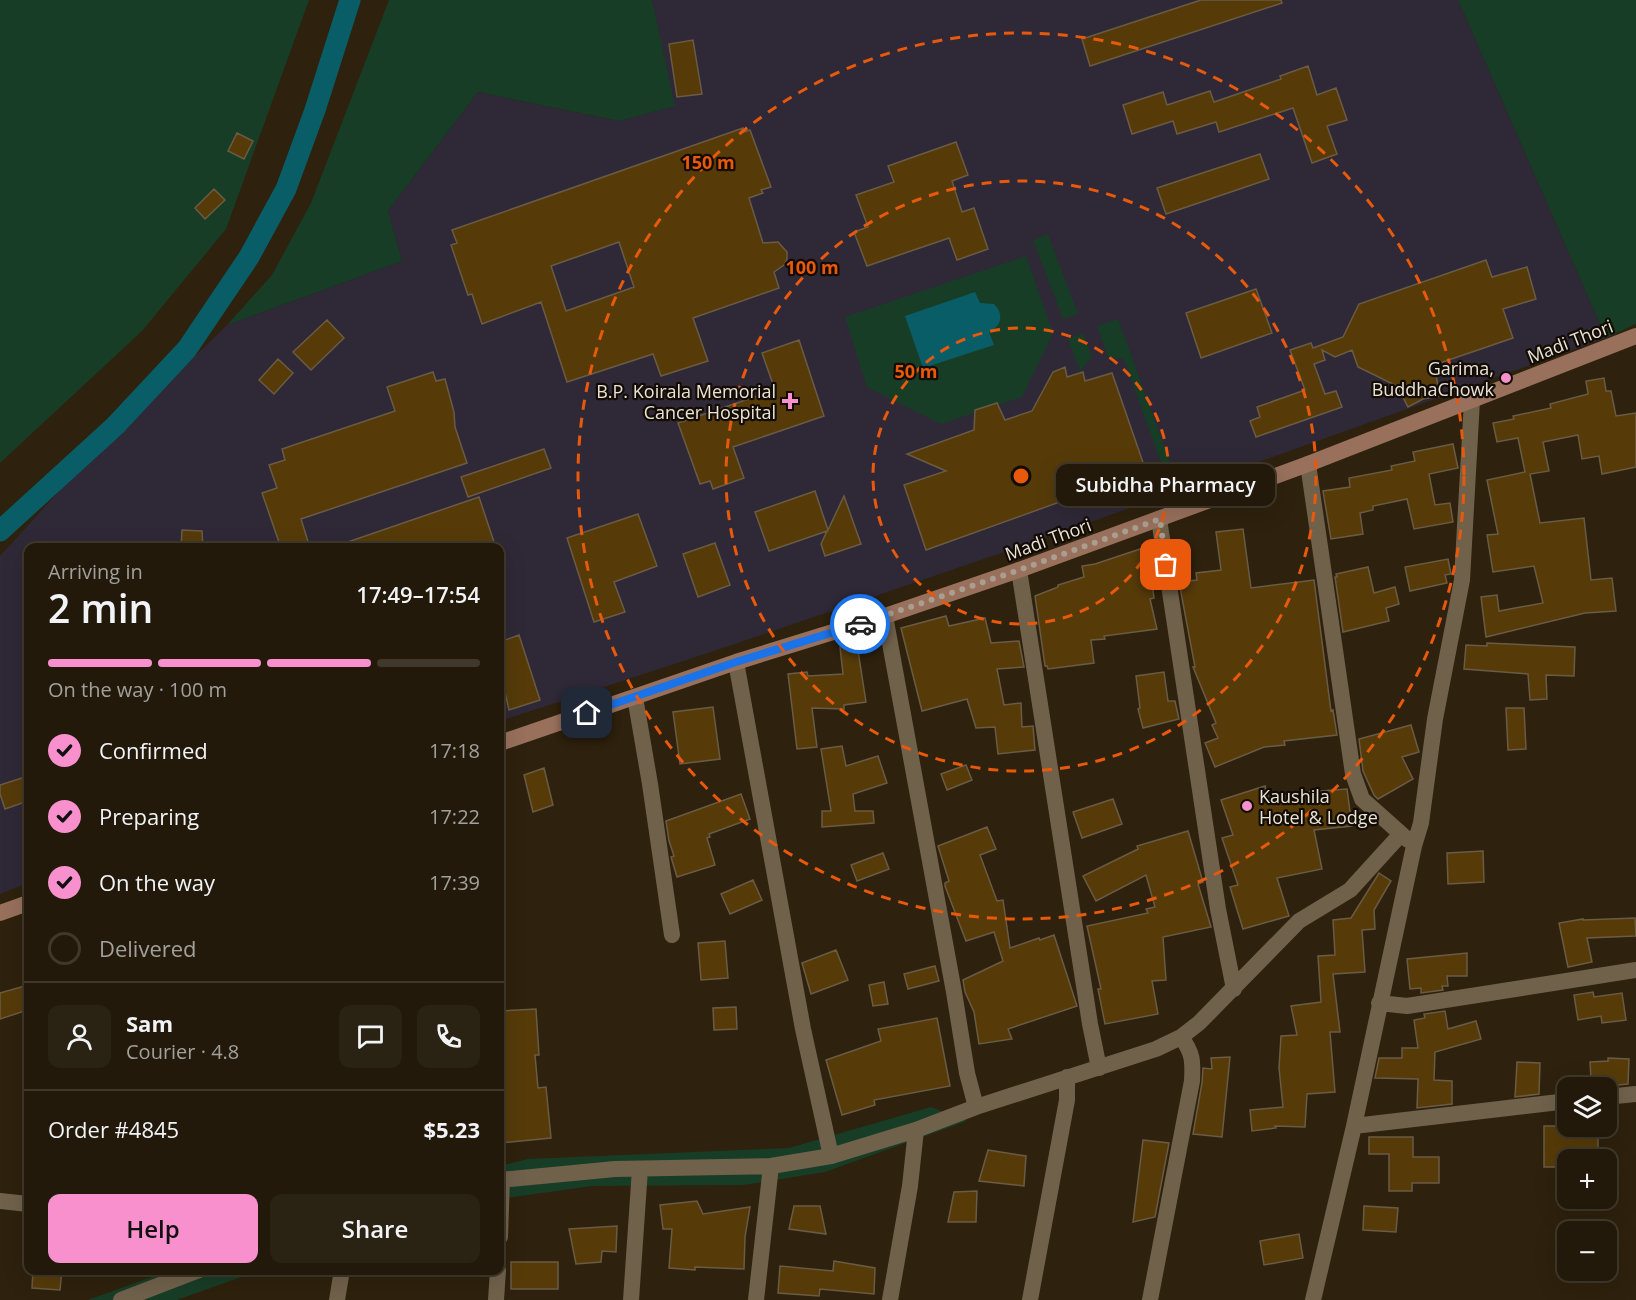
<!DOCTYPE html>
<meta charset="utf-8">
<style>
:root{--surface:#22190a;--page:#2a2213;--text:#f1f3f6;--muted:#a2a09c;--line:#3f382b;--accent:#f790cd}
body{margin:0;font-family:"Open Sans",sans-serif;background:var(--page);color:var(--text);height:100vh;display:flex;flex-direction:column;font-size:22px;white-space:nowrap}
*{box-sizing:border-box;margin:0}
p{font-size:20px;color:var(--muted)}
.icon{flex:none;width:33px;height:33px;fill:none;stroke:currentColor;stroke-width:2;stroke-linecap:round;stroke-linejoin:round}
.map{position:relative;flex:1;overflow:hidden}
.sheet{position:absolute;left:24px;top:543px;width:480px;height:732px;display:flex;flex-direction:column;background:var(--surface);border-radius:12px;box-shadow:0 6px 24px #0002,0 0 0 2px var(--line)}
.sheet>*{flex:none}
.buttons{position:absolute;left:1557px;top:1077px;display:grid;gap:12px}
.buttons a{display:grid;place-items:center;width:60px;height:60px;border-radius:12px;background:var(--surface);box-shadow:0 6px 24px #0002,0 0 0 2px var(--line);font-size:30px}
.pin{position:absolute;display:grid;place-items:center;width:51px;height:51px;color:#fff;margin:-26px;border-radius:12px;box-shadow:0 3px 9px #0006}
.courier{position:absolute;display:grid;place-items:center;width:60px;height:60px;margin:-30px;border:4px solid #1a73e8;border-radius:50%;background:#fff;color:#222;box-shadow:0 2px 8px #0007}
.bubble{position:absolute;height:42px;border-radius:12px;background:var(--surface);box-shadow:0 6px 24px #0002,0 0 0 2px var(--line);font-size:20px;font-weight:600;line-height:42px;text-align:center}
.overview em{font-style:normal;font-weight:600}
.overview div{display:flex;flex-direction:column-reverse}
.overview{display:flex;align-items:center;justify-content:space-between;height:102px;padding:0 24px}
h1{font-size:39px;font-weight:600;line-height:45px}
.bar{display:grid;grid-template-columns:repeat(4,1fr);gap:9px 6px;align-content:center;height:72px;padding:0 24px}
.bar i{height:8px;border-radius:4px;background:var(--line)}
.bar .on{background:var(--accent)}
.bar p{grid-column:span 4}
.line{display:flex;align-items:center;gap:15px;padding:0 24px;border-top:2px solid var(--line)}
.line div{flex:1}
.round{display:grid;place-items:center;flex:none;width:63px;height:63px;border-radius:12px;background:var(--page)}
ol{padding:0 24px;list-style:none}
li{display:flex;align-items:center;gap:18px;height:66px}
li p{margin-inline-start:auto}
li .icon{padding:6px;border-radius:50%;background:var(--accent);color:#111;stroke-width:4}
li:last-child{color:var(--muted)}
li i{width:33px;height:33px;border:3px solid var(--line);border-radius:50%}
.action{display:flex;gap:12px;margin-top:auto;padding:12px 24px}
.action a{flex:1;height:69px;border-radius:12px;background:var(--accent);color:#111;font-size:24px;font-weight:600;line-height:69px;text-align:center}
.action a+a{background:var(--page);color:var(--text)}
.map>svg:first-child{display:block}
.medical{fill:#2f2837}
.green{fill:#183d26}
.water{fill:#095d67}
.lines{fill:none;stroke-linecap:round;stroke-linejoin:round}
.canal{stroke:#095d67;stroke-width:21}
.building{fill:#563b09;stroke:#6a5b45;stroke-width:1.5;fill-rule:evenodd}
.minor{stroke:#70614b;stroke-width:16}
.secondary{stroke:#98705c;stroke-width:16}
.done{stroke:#a99e90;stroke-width:6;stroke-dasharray:0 10.8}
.route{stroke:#1a73e8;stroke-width:8}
.ring{fill:none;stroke:#e8590c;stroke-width:3;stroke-dasharray:10 8}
.poi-dot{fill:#f790cd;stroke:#120c05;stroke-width:2}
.labels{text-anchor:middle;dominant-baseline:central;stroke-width:4.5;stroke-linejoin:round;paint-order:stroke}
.street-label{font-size:18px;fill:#ebe2d6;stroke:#120c05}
.poi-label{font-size:18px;fill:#ebe2d6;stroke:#120c05;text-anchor:end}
.centre{fill:#e8590c;stroke:#120c05;stroke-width:3}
.ring-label{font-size:18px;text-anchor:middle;font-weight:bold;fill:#e8590c;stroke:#120c05;stroke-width:4.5;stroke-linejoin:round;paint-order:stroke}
</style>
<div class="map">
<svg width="1636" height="1300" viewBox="0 0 1636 1300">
<rect width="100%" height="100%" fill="#2e210d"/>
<path class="medical" d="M652,0H1458L1606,338L1071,529L732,645L500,721V548H28V883L0,894V556L81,467L227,325L402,261L388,211L478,92L619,121L674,106Z"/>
<path class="green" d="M0,0H309L226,229L142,331L0,463Z
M389,0H652L675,106L619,121L478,92L388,211L402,261L227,325L272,275L311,203Z
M1458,0H1636V324L1606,338Z
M1048,234L1078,314L1063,319L1033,240Z
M1026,256L1053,333L1022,397L941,424L867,387L845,317Z
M1118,319L1173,471L1165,474L1124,359L1108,357L1097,326Z
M1083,333L1092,357L1080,371L1068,339Z
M931,1107L967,1121L825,1172L743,1185L592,1186L500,1199V1166L528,1159L789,1148Z
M168,1271H258L177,1300H88Z"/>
<path class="water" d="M975,292L980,303L994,304C1004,314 1002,326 989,332L994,345L923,368L905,316Z"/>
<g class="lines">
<path class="canal" d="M0,531L115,426L187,349L249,257L286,189L315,110L350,0"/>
</g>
<path class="building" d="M1201,0H1281L1282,3L1090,66L1082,39Z
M693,40L702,94L677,97L669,44Z
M1308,66L1317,95L1336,88L1347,120L1327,126L1337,154L1312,163L1293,108L1219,132L1216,122L1177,134L1173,121L1132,134L1123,105L1163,92L1167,105L1210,91L1214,102L1281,79L1280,76Z
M743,128L744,132L750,130L771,187L761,190L763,193L749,198L763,243L778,242L787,252V259L784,265L774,272L779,288L693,318L708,361L661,376L653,354L567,382L541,302L482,324L472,294L468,295L451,245L457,243L452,230ZM619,242L634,287L566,311L551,266Z
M237,133L253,141L244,159L228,151Z
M956,142L968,175L952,181L962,212L974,208L988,249L957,260L949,238L867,266L854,232L868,227L856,195L894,182L888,166Z
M1260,154L1269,179L1166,214L1157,188Z
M214,189L225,200L205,219L195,208Z
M1486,260L1492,277L1527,267L1536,299L1503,309L1513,338L1434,365L1440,396L1423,399L1408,407L1397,386L1358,367L1352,350L1335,357L1322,350L1325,360L1314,364L1325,394L1336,391L1342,407L1256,437L1250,421L1260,417L1257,407L1305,390L1290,350L1311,343L1313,348L1343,337L1359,304Z
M1256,289L1272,333L1201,358L1186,313Z
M327,320L344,338L311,370L293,352Z
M799,340L824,416L733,447L744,478L713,489L710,481L700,484L678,423L775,390L762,353Z
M278,359L293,373L274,394L259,380Z
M1065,367L1067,377L1083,372L1085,381L1112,373L1146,471L926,550L904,485L946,471L907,454L974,430L975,410L997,403L1005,420L1032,411L1053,372Z
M433,372L436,381L445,379L454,412L455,427L467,463L301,519L310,548H281L262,493L277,488L269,465L285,460L282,449L395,411L387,387Z
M1604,378L1606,391H1611L1616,416L1636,413V467L1602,474L1599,456L1582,459L1578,435L1543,442L1549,471L1530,474L1540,523L1584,518L1591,580L1612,578L1616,611L1585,613L1486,637L1481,597L1497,595L1499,611L1543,603L1534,566L1493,572L1487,535L1498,534L1487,480L1525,472L1518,438L1497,442L1493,423L1514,419L1513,416L1551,408L1550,404L1588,394L1586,381Z
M1453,444L1458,468L1429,474L1435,505L1450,503L1453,522L1414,529L1407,499L1373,506V510L1360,513L1363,534L1331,539L1323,491L1350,487L1349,478L1392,470L1391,466L1415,461L1413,452Z
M544,449L551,468L468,497L461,477Z
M815,491L828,530L844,496L861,544L825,556L821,544L827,531L769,551L755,512Z
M479,497L496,548H340L339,545Z
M638,514L657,566L614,582L625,612L594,622L567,538Z
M1243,529L1251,588L1314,580L1331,711L1333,710L1337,735L1284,741L1285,745L1264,747L1215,767L1205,743L1218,738L1212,725L1216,723L1193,667H1195L1179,582L1197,580L1196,573L1221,570L1216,532Z
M182,530L202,531L203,548H181Z
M715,543L730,585L698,597L683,554Z
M1152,545L1156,573L1151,574L1154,598L1150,599L1157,629L1104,636L1105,639L1091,640L1094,663L1048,669L1047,666H1045L1035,596L1058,587V585L1084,577L1082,566L1095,564Z
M1448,559L1451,574L1445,575L1447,583L1410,591L1405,567Z
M1368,567L1374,593L1395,587L1399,604L1386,608L1389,621L1343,632L1335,577H1337L1336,574Z
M946,616L949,626L985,618L991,643L1019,641L1024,667L997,669L1004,705L1021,703L1022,727L1033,726L1035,750L998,754L995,727L976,728L967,699L922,711L901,628Z
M519,635L540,700L509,710L500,670V642Z
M1487,643L1575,647L1574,676L1546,675L1547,699L1530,700L1528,674L1464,669L1466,645L1487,646Z
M857,644L866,702L844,705V709L812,708L817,747L797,749L788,674L807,672L808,676L843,674L840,647Z
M1164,672L1168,701H1175L1179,719L1143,728L1138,709L1140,708L1136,676Z
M713,707L720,759L680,764L673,712Z
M1506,708H1524L1526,749L1508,750Z
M1411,725L1419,752L1402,757L1413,779L1378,799L1374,795L1363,771L1359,739Z
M842,746L846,766L878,756L887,783L853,794L855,811H873L874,823L822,827V811H831L821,749Z
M966,765L972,780L947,790L941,774Z
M544,768L553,805L533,812L524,775Z
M28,776V801L5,809L0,794V785Z
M1265,786L1269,799L1307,792L1347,789L1352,826L1314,830L1322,869L1277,878L1289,916L1243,929L1230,887L1238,885L1222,838L1233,835L1221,800Z
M741,794L750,819L709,834L710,837L707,838L715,865L677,877L671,857L674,856L669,841L666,821Z
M1113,799L1122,824L1082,838L1073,812Z
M987,827L996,849L980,855L997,901L1003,900L1010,948L1039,938L1040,940L1054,935L1077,1006L1008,1029L1012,1039L979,1044L974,1012L965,992L963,980L1003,961L994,932L966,941L945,886V883L949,881L938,846Z
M1188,831L1203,882L1198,884L1211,927L1163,937L1166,980L1152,981L1158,1014L1105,1024L1098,989H1101L1087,926L1148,913L1146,909L1155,907L1146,875L1096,901L1083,876L1138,849L1137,846Z
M1483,851L1484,882L1448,884L1447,853Z
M883,853L889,869L857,881L851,865Z
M1379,873L1391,881L1374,910L1375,929L1362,930L1365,972L1333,974L1340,1032H1330L1335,1092L1307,1094L1305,1127L1275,1126L1276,1128L1252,1131L1250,1110L1283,1107L1279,1068L1281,1036L1297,1035L1291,1006L1321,1002L1318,956L1335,955L1333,920L1351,918Z
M753,880L762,900L730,914L721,894Z
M1635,918L1636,936L1587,938L1592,962L1568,967L1559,923L1583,919V920Z
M725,941L728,978L701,980L698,943Z
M836,950L848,980L811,994L802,963Z
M1467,953V976H1447L1448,986H1442L1443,990L1421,993V988L1410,989L1407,959Z
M935,966L939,981L908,989L904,974Z
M884,982L888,1004L873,1006L869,985Z
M28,985V1010L0,1019V993Z
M1593,992L1594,997L1622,993L1626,1020L1602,1023L1601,1016L1578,1020L1574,995Z
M736,1007L737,1029L714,1030L713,1008Z
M536,1009L539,1055H535L538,1088L546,1087L551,1138L501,1143L500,1125V1011Z
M1445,1011L1448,1029L1476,1021L1481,1039L1435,1052L1434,1080L1452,1081V1104L1417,1108L1418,1079L1375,1078L1379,1058H1402V1048H1418L1414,1020L1425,1018L1424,1014Z
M937,1018L950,1086L874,1100L875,1105L842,1115L826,1060L881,1041L878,1029Z
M1230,1057L1222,1137L1193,1134L1202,1083L1203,1068L1212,1069L1211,1058Z
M1608,1058L1629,1059L1628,1084L1607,1086V1078L1591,1079L1590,1062L1608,1061Z
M1517,1062L1540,1063L1539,1094L1515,1097Z
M1544,1126H1598V1159H1563V1167H1544Z
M1369,1137H1413V1157H1439V1183H1412V1191H1389V1154H1369Z
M1143,1140L1169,1143L1155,1217L1133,1222Z
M988,1150L1026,1156L1024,1186L979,1181Z
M977,1191L976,1222H948L954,1192Z
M697,1201L703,1214L750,1207L745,1237L744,1269L695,1267V1270L669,1268L672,1229H663L660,1205Z
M794,1206H820L826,1234L789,1229Z
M1364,1206L1398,1208L1396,1232L1363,1230Z
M617,1226L616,1252L602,1251L601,1262L576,1264L569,1229Z
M1299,1234L1303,1258L1264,1265L1260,1241Z
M834,1261L875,1268L874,1294L820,1289L819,1296L778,1293L780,1266L833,1271Z
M511,1262H558V1289H511Z
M33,1270H62L60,1290L32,1288Z"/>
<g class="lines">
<path class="minor" d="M1308,464L1353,774L1362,799L1408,840
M1159,519L1218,909L1234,989
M1019,570L1090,1024L1099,1068
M885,616L954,992L967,1073L976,1107
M736,662L803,1029L831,1156
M635,697L650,784L672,935
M1379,1003L1407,1006L1636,970
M1606,1097L1636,1094
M1354,1126L1568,1101
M500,1180L615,1169L771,1166L831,1156L916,1130L976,1107L1156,1049L1181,1037L1199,1023L1299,921L1350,890L1401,834
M0,1201L28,1204
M500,1237L502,1179
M121,1300L199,1270
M337,1300L342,1270
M496,1300L498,1270
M631,1300L640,1169
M756,1300L771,1166
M890,1300L910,1186L916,1130
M1030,1300L1067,1100V1077
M1150,1300L1192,1081C1193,1061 1193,1053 1181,1037
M1313,1300L1354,1126L1414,846L1421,823L1435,719L1462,580L1472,400"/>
<path class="secondary" d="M500,743L736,662L885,616L1019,570L1308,464L1636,336
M0,913L28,903"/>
</g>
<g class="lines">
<path class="done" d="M860,624L1019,570L1160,519L1166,565"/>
<path class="route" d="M587,713L736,662L860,624"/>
</g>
<g class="ring">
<circle cx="1021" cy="476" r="148"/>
<circle cx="1021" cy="476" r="295"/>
<circle cx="1021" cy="476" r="443"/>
</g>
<g class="poi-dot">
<circle cx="1506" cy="378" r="6"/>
<path d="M787 392h6v6h6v6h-6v6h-6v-6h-6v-6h6z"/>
<circle cx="1247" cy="806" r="6"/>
</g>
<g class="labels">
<g class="street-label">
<text transform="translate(1570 341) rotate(-21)">Madi Thori</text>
<text transform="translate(1048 539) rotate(-20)">Madi Thori</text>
</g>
<g class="poi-label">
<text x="1494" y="368">Garima,<tspan x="1494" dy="21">BuddhaChowk</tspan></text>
<text x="776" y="391">B.P. Koirala Memorial<tspan x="776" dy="21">Cancer Hospital</tspan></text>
<text x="1259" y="796" text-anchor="start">Kaushila<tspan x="1259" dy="21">Hotel &amp; Lodge</tspan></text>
</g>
</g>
<circle cx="1021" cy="476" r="9" class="centre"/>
<g class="ring-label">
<text x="708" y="169">150 m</text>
<text x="812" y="274">100 m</text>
<text x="916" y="378">50 m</text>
</g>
</svg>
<div class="buttons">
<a><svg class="icon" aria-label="layers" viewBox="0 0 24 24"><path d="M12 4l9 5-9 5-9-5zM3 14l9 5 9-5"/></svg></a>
<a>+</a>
<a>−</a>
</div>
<div class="pin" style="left:1166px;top:565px;background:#ea580c"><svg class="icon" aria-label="bag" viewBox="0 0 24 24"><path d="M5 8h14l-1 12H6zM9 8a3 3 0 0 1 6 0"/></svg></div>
<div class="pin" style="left:587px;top:713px;background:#1f2937"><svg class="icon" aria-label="home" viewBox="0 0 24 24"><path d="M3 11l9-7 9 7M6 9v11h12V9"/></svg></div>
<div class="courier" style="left:860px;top:624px"><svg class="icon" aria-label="car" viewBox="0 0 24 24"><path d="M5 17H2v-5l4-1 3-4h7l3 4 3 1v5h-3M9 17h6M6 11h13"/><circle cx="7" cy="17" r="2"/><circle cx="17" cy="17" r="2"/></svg></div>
<div class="bubble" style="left:1056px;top:464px;width:219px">Subidha Pharmacy</div>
<section class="sheet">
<div class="overview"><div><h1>2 min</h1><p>Arriving in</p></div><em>17:49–17:54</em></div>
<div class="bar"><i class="on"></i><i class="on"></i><i class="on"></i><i></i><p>On the way · 100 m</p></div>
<ol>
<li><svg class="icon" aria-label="check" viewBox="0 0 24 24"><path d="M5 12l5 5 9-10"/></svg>Confirmed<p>17:18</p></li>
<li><svg class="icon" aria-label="check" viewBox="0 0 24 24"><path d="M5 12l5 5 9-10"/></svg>Preparing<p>17:22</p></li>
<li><svg class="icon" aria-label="check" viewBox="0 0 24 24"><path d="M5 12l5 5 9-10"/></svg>On the way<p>17:39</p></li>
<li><i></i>Delivered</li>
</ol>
<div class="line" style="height:108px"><a class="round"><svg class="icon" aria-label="person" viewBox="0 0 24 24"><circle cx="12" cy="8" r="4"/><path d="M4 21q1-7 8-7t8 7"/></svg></a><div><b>Sam</b><p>Courier · 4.8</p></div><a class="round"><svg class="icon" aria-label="chat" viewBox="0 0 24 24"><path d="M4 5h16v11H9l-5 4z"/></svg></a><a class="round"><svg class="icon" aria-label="phone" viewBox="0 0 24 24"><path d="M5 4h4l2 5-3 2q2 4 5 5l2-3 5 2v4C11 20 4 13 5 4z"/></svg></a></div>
<div class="line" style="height:78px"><div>Order #4845</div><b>$5.23</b></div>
<div class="action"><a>Help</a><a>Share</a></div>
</section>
</div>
